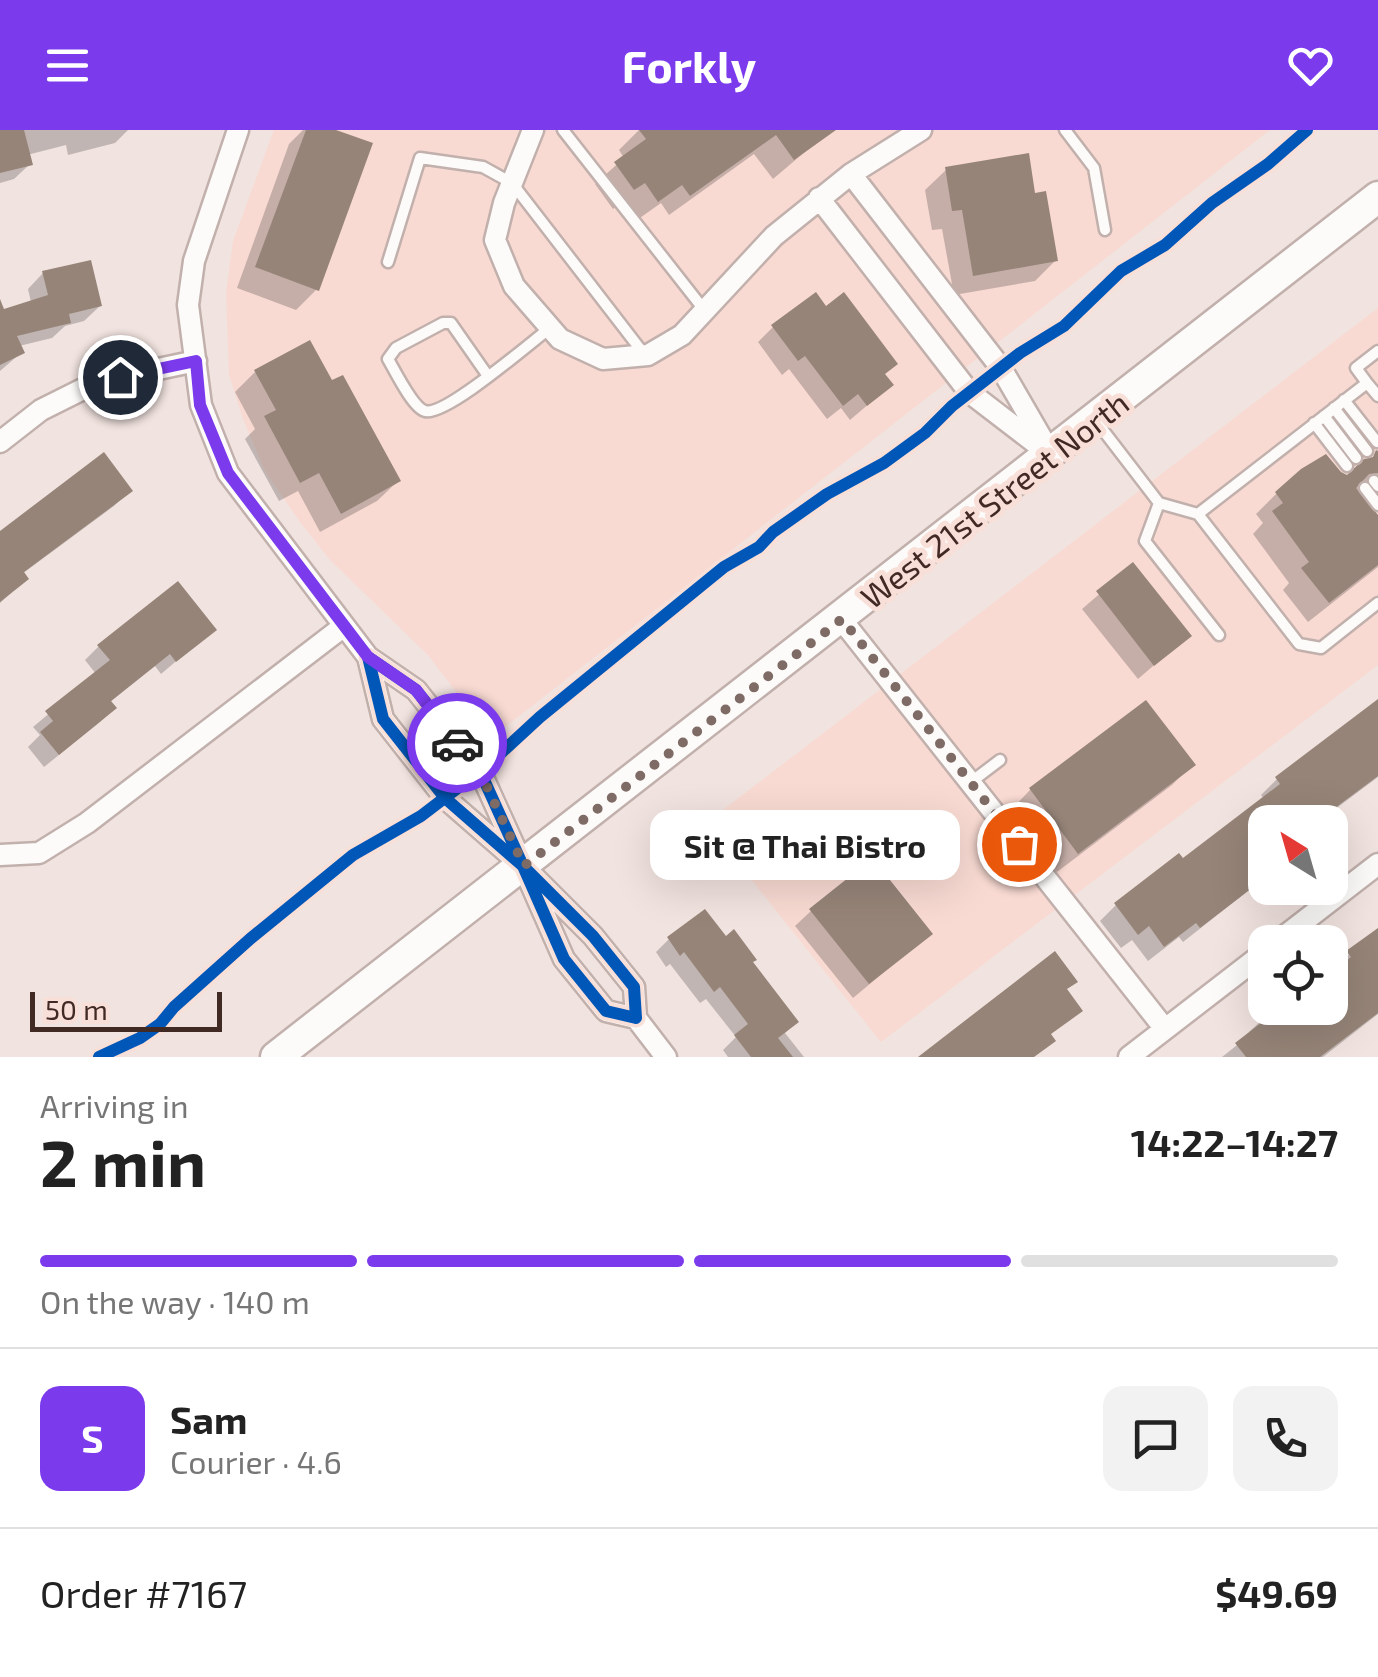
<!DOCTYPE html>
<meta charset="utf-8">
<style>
:root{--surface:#fff;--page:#f2f2f2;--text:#222;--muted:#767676;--line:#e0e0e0;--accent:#7c3aed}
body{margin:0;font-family:"Exo 2",sans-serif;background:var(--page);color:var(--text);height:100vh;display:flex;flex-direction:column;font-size:38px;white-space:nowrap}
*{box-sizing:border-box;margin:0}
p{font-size:32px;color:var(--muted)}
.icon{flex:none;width:55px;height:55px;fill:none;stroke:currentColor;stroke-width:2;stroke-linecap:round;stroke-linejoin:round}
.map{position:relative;height:927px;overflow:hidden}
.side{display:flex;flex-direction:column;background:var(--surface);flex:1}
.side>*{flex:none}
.needle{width:65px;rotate:323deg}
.buttons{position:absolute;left:1248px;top:675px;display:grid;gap:20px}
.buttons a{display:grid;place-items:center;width:100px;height:100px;border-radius:20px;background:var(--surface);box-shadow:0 10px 40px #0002;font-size:50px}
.scale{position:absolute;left:30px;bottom:25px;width:192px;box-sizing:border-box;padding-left:10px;border:5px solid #422a24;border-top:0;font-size:28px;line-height:35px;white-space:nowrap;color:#422a24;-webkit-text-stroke:8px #f8dfd8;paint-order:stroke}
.pin{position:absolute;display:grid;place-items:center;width:85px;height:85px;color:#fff;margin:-42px;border:5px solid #fff;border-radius:50%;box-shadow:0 2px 10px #0007}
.courier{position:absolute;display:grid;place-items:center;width:100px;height:100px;margin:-50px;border:8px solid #7c3aed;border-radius:50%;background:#fff;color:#222;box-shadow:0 2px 12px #0007}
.bubble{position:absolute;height:70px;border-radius:20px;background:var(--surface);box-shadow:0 10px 40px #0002;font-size:32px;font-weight:700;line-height:70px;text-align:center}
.summary em{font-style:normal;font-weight:700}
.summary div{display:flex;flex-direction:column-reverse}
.summary{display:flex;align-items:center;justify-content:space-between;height:170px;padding:0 40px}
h1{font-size:65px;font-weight:700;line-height:75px}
.bar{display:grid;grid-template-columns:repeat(4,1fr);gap:15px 10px;align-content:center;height:120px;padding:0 40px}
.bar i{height:12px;border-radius:8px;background:var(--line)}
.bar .on{background:var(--accent)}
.bar p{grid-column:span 4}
.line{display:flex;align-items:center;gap:25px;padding:0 40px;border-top:2px solid var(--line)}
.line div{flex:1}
.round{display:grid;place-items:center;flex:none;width:105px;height:105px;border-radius:20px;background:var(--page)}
header{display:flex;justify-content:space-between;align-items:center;height:130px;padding:0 40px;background:var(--accent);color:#fff;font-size:45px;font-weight:700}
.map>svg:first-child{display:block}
.built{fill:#f8dad2}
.shadow{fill:#0003}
.building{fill:#968478}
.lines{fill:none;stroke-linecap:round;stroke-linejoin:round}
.lane-casing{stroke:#c1b0ac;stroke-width:15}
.street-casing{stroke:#c1b0ac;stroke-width:25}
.secondary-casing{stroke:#c1b0ac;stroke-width:35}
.lane{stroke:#fdfbfa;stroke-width:10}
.street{stroke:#fdfbfa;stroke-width:20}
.secondary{stroke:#fdfbfa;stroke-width:30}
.cycleway-casing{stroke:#f8dfd8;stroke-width:19}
.cycleway{stroke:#0057b8;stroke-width:12}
.done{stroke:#7f6b65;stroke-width:10;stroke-dasharray:0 18}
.route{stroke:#7c3aed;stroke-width:12}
.labels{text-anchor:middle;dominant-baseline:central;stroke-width:10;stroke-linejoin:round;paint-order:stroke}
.street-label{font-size:32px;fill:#422a24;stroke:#f8dfd8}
</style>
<header><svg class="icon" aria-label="menu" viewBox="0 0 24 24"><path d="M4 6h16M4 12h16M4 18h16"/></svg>Forkly<svg class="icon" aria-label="heart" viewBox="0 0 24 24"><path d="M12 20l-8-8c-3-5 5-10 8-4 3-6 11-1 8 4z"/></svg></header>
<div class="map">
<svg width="1378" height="927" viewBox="0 0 1378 927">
<rect width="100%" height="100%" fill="#f1e3df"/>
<path class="built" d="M274,0H1270L491,608L428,525L330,430L300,392L265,341L243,289L229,245L226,163L233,111Z
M1378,178V535L881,912L706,693Z"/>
<path class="shadow" d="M0,0H128L115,13L68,25L66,15L27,25L30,34L14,49L0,53Z
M303,0H329L317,159L296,180L237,158L289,14Z
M639,0H812L819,10L773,49L754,24L669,85L661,73L637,90L624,71L613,79L595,54L624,28L619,20Z
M946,40L1033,66L1055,131L1035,151L954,165L942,99L932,100L925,60Z
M43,143L100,176L84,191L65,196L52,208L19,216L22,222L0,241V183L31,172L28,159Z
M773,197L883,245L891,255L850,290L841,278L827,289L789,239L782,245L758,212Z
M255,242L331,254L398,351L377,371L320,402L298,361L279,371L245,309L255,299L235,262Z
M1378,325V348L1357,365L1378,394V437L1308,492L1283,460L1289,453L1253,404L1263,393L1256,384L1276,364L1348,348Z
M130,360L114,376L22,444L26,449L0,473V405Z
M1133,435L1188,506L1138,549L1082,479Z
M213,500L161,544L155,536L110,572L114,578L100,592L44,637L28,617L40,605L33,597L96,544L85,530L99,516Z
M1378,572V647L1334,680L1339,688L1330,697V692H1265V740L1244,764L1183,812L1179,807L1148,831L1132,810L1121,818L1100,791L1116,775L1179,727L1182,731L1264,669L1261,665L1277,649Z
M1146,574L1192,635L1172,655L1057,742L1010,681L1030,660Z
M811,781L930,804L853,868L795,796Z
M1378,798V884L1323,927H1222L1251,904L1249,902L1275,878H1330V846L1335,842L1333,839Z
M669,809L725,810L750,833L796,892L785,903L804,927H728L723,920L736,907L706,869L700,873L670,834L666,837L656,822Z"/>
<path class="building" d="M0,0H24L33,35L0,43Z
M306,0H336L373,13L319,161L255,137Z
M639,0H836L794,30L776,5L690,66L682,55L658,72L645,53L634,60L614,32L646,9Z
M1029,23L1035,63L1046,61L1058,131L973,146L962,80L952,81L945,37Z
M91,130L102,176L69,184L71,193L17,206L25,223L0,235V169L4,179L48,165L42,141Z
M816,162L826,176L844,162L898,234L885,244L894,255L867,276L858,264L843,276L805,226L798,231L771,195Z
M310,210L332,250L343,245L401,351L341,384L319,343L300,353L264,286L276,280L254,240Z
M1376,320L1378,321V343L1369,344L1356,358L1378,385V435L1329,473L1301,438L1309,432L1272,381L1283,373L1275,362L1301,339L1326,324L1341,342L1347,345L1364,329L1373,327Z
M104,322L133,361L24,442L29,449L0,472V401Z
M1133,432L1192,506L1154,536L1096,461Z
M178,451L217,500L176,532L170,524L111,571L117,578L59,625L40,602L53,591L45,581L110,530L97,515Z
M1378,569V646L1335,678L1346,692H1265V748L1200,798L1196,793L1164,817L1149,796L1138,805L1114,773L1179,723L1183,728L1280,654L1275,647Z
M1146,570L1196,635L1078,724L1029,658Z
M878,735L933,804L869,854L809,779L863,736Z
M705,779L726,806L734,799L757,830L753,832L799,892L778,908L793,927H751L734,905L748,894L720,857L714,862L684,822L680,826L667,807Z
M1378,798V883L1320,927H1246L1235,913L1266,889L1257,878H1330V843L1351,827L1346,821Z
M1055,821L1078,852L1067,859L1083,881L1051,904L1056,911L1034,927H918Z"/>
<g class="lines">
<g class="lane-casing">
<path id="lane" d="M563,0L705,181
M1065,0L1094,38L1105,100
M388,132L420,28L483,37L512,53L644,224
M488,246L451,193H443L396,218L388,229C395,241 413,278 425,281C445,287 530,213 550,198
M1367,253L1378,266
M1344,270L1377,312
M1334,278L1367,321
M1324,286L1356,328
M1096,291L1159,373L1198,384L1367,253L1356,238L1378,221
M1314,293L1347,336
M1374,351L1378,356
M1365,358L1378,375
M1159,373L1145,411L1219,505
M1198,384L1299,514L1321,518L1378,473
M971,652L1000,630"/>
</g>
<g class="street-casing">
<path id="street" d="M238,0L194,131L188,175L201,275L228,343L368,527
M533,0L504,73L495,110L514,156L560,209L603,229L648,225L682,205L774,106L851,44L921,0
M851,44L1001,238L1045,314
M819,68L969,262L1051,325
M0,312L41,280L97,252L196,231
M841,489L1165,899
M0,725L39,723L87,693L344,496
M523,736L564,829L606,881L636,888L634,857L593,806L523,736L445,668L383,589L368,527L416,560L480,641L523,736
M1277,812L1378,734
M636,888L666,927
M1129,927L1265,822"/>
</g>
<g class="secondary-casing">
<path id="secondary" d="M276,927L1378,67"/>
</g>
<use href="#lane" class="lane"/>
<use href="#street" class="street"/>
<use href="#secondary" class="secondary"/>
<g class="cycleway-casing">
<path id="cycleway" d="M523,736L564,829L606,881L636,888L634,857L593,806L523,736L445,668L383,589L368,527L416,560L480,641L523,736
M99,927L140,908L160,894L174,877L250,809L353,725L421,686L489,634L540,587L724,437L759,417L773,402L827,364L884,333L925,303L952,276L1020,223L1064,196L1121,141L1165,115L1212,73L1268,34L1307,0"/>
</g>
<use href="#cycleway" class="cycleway"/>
</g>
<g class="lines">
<path class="done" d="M457,613L480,642L524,736L842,489L1019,714"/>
<path class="route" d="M120,247L196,231L200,275L228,343L368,527L416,560L457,613"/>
</g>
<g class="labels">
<g class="street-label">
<text transform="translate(994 369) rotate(-38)">West 21st Street North</text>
</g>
</g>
</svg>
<div class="buttons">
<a><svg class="needle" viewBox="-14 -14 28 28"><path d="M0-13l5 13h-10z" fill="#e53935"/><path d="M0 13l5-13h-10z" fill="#767676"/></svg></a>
<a><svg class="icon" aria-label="locate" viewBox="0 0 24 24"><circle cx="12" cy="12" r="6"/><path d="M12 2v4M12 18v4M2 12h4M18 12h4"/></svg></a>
</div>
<div class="scale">50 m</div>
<div class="pin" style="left:1019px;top:714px;background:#ea580c"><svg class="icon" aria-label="bag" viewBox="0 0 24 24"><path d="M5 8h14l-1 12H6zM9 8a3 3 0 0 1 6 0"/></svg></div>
<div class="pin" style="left:120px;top:247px;background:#1f2937"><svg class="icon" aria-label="home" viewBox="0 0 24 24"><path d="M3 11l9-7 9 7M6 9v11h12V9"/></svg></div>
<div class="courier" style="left:457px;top:613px"><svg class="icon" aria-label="car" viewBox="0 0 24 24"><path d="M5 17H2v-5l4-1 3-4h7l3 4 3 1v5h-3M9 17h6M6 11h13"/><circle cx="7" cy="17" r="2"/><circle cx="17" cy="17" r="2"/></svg></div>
<div class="bubble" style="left:650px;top:680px;width:310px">Sit @ Thai Bistro</div>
</div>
<section class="side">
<div class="summary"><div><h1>2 min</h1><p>Arriving in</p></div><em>14:22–14:27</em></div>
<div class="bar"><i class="on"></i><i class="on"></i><i class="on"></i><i></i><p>On the way · 140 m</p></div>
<div class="line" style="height:180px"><b class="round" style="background:var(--accent);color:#fff">S</b><div><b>Sam</b><p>Courier · 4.6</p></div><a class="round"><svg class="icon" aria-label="chat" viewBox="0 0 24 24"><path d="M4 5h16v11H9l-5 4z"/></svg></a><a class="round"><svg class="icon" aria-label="phone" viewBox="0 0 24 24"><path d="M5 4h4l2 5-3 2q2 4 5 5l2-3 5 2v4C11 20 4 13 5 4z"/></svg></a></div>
<div class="line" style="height:130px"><div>Order #7167</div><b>$49.69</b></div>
</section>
